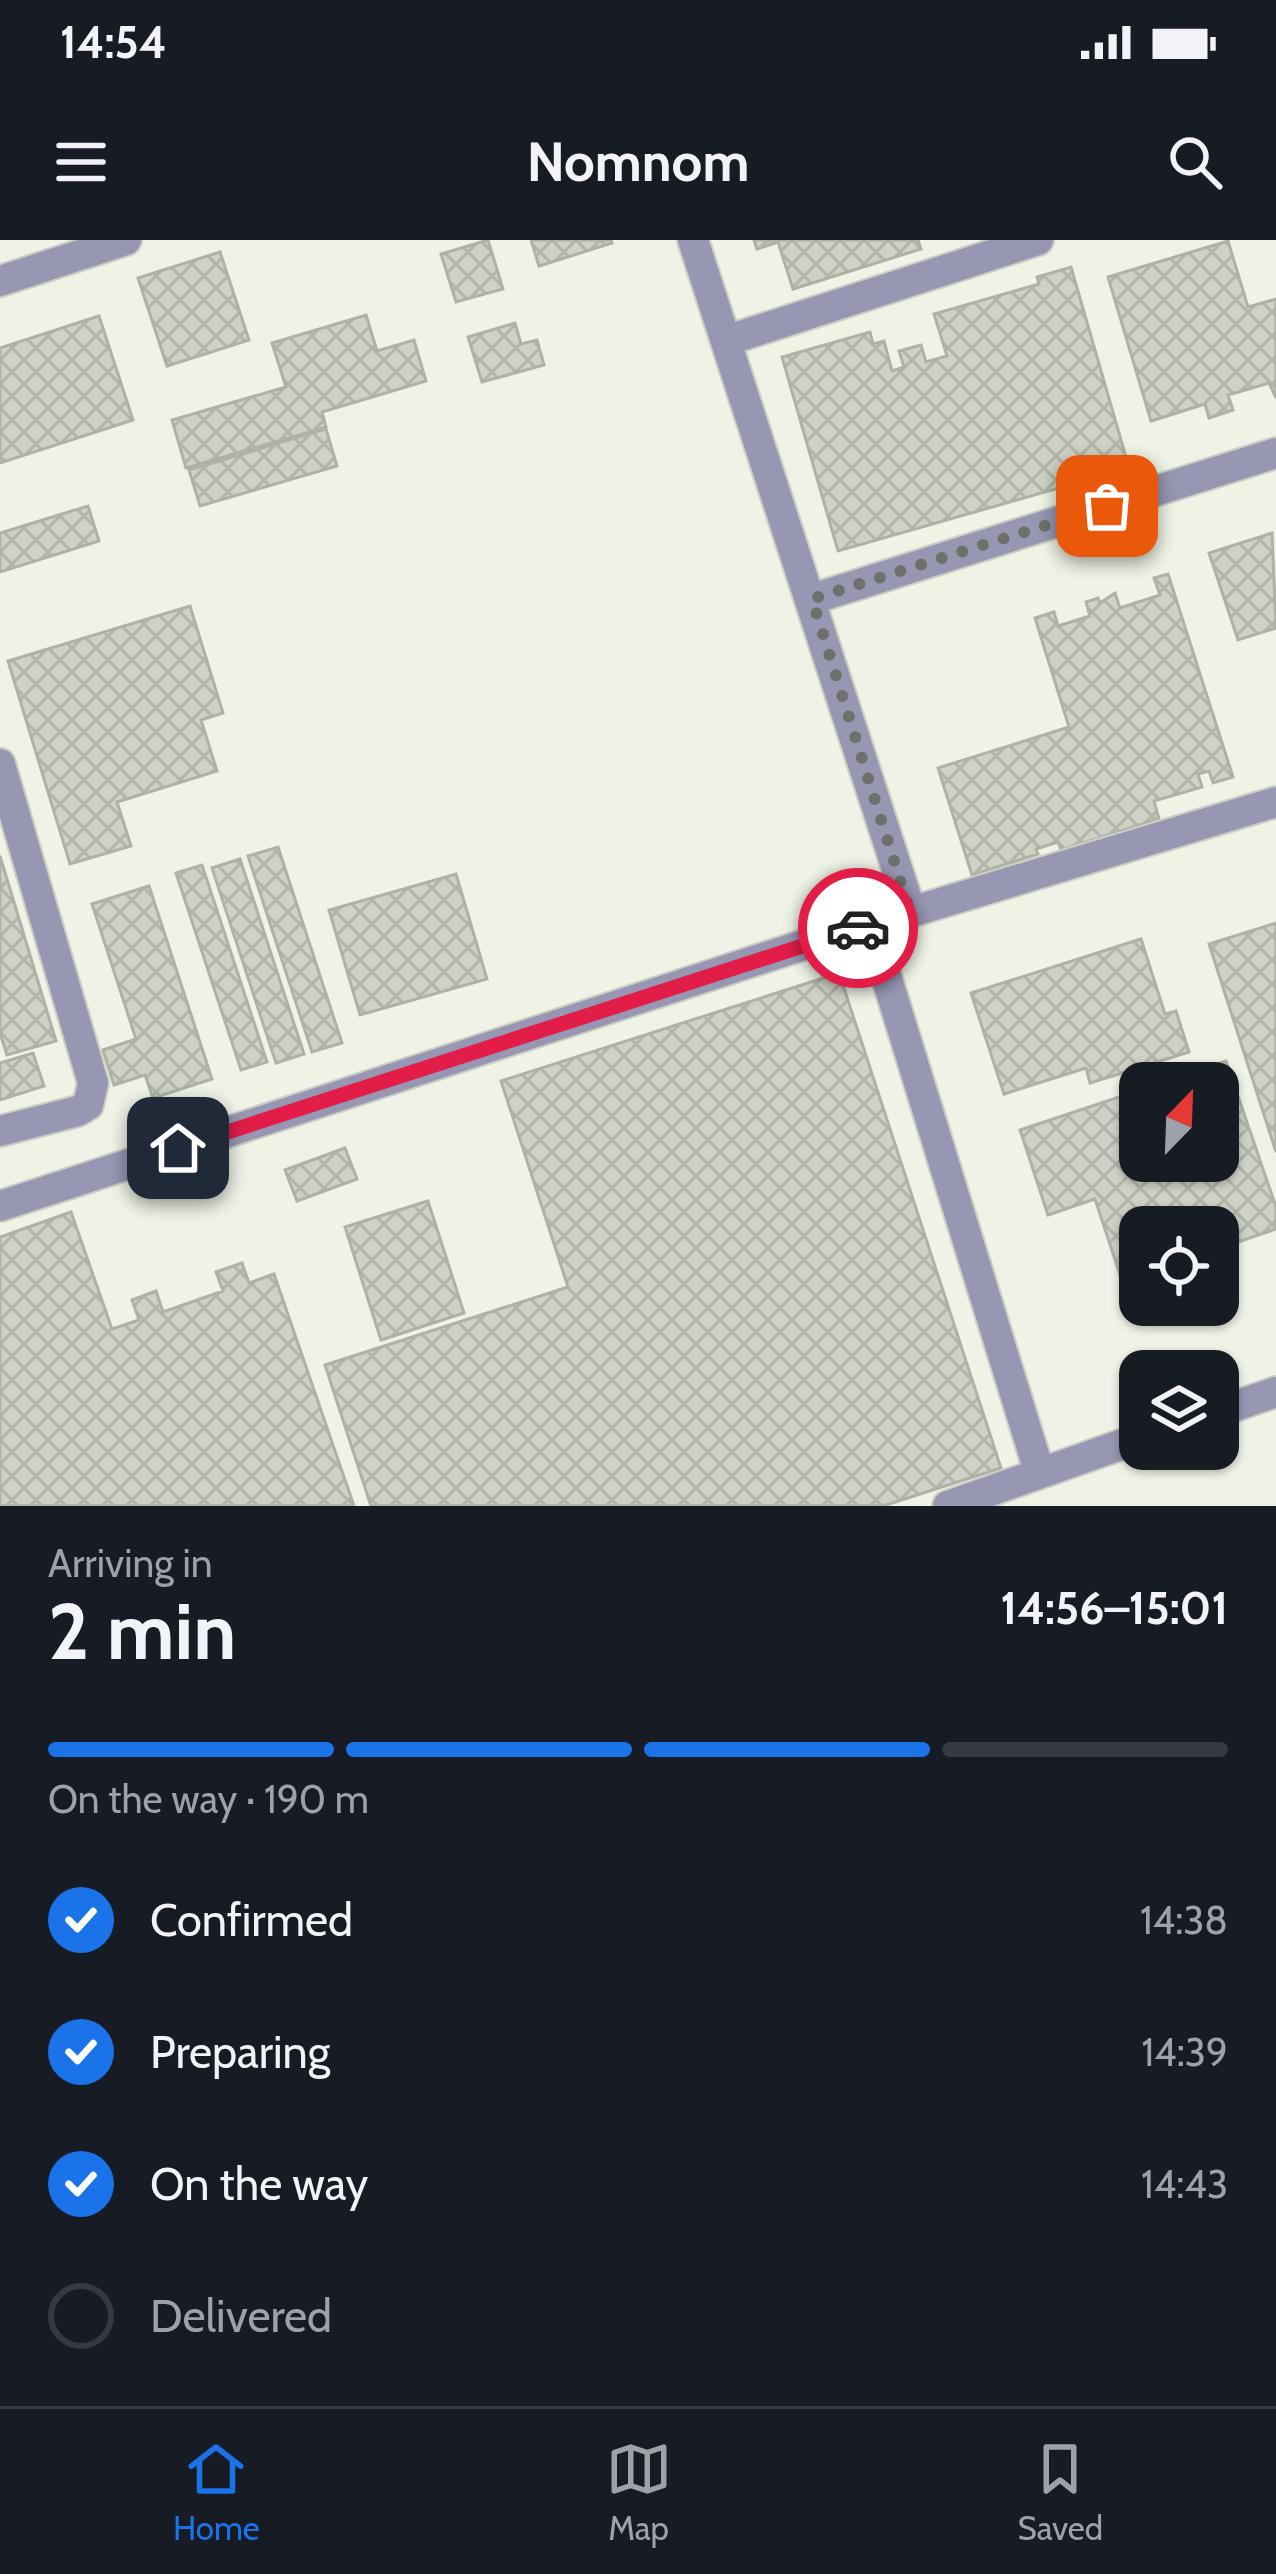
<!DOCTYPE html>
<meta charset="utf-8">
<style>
:root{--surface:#171b24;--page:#242831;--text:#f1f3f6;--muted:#9ea1a6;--line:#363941;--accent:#1a73e8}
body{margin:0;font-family:Cabin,sans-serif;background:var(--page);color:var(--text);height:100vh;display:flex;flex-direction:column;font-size:45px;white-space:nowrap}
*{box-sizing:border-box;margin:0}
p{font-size:39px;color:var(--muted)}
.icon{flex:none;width:66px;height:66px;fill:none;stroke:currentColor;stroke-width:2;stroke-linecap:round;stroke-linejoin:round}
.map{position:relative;height:1266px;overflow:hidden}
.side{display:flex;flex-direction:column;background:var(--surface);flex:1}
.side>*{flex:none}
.needle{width:78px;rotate:23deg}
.buttons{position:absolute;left:1119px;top:822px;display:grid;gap:24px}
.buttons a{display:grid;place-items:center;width:120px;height:120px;border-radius:24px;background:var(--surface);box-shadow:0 3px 9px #0004;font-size:60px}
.pin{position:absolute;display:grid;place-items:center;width:102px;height:102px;color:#fff;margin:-51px;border-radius:24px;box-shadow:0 6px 18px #0006}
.courier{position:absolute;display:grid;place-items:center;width:120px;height:120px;margin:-60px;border:9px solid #e11d48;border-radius:50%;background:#fff;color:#222;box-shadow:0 3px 15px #0007}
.summary em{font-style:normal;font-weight:800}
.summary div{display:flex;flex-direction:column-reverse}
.summary{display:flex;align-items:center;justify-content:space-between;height:204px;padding:0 48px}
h1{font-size:78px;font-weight:800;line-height:90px}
.bar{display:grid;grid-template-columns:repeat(4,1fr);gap:18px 12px;align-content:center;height:144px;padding:0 48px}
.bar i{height:15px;border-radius:9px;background:var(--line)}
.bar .selected{background:var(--accent)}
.bar p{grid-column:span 4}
ol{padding:0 48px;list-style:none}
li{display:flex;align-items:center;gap:36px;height:132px}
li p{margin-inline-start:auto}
li .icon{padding:12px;border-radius:50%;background:var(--accent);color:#fff;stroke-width:4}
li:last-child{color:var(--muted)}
li i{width:66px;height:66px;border:6px solid var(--line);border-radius:50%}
.status{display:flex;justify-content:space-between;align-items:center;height:84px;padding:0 60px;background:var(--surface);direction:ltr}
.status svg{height:33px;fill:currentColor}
header{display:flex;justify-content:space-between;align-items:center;height:156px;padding:0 48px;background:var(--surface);font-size:54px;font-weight:800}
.dock{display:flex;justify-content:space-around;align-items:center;height:168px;border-top:3px solid var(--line);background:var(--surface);font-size:33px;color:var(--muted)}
.dock a{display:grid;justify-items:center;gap:6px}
.dock .selected{color:var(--accent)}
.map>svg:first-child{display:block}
.building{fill:url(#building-cross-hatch);stroke:#aeb2a5;stroke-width:3}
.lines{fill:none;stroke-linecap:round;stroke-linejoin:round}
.minor-casing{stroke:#cbcfc3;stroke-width:34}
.minor{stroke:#9797b3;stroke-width:30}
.done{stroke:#6e7169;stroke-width:12;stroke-dasharray:0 21.6}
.route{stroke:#e11d48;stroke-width:15}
</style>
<div class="status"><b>14:54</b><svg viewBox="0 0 49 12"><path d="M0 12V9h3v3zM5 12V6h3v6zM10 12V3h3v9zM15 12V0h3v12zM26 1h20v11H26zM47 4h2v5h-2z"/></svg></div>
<header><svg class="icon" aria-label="menu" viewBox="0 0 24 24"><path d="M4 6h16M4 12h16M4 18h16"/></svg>Nomnom<svg class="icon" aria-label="search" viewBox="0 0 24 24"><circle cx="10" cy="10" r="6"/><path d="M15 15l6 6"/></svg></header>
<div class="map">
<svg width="1276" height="1266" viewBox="0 0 1276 1266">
<defs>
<pattern id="building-cross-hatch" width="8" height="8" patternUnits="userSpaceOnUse" patternTransform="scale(3)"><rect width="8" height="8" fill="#ced2c5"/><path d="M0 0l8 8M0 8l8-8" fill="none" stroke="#b1b4a9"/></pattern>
</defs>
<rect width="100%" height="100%" fill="#eff3e6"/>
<path class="building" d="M488,0L503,49L456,62L441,14Z
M531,0H611L612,3L539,26Z
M754,0H918L921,9L793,49L778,2L757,9Z
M1228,1L1248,67L1276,59V158L1269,143L1228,155L1233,170L1209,178L1205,164L1151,181L1108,37Z
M220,12L249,100L167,126L138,38Z
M1071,27L1132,238L1091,250L1087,240L838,311L782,117L870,92L873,104L884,101L892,131L904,127L899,111L921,105L926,122L947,116L934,74L1039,44L1037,37Z
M366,75L377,111L414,100L426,141L322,172L326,187L186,228L172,180L286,147L272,103Z
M99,76L133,180L0,223V108Z
M515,83L521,104L537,100L544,125L482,142L468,97Z
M326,189L337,226L200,266L189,230Z
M88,266L99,301L0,332V293Z
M1272,293L1276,388L1238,400L1209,313Z
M1168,334L1233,537L1213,543L1209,531L1198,534L1202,547L1154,561L1159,579L1061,610L1058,602L1036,609L1038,614L972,635L938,528L1069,487L1035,378L1054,372L1058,386L1090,376L1086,362L1098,358L1100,363L1115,353L1120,368L1160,355L1154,338Z
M190,366L223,473L201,480L217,531L117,562L131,606L70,624L8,421Z
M278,607L342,803L312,812L248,616Z
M0,616L56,801L7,815L0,793Z
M240,619L304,814L276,823L212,628Z
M202,625L267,822L241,830L176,633Z
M456,634L487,739L360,775L329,670Z
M149,646L212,839L153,858L145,835L114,845L103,810L136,799L92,664Z
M1276,683V912L1209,704Z
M1141,699L1165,774L1176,771L1189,812L1090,843L1086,828L1004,854L971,753Z
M839,733L1001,1228L883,1266H371L325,1125L568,1047L501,841Z
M33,813L44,846L0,860V823Z
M1226,821L1276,967V989L1218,1009V987H1140V1035L1122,1041L1095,959L1048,975L1020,890L1140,850V921H1218V843H1160Z
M345,908L357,939L297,961L285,930Z
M428,961L464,1073L381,1100L345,987Z
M71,972L112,1089L139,1080L132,1060L156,1051L163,1072L223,1051L216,1032L242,1023L249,1043L274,1034L354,1266H0V997Z"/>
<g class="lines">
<g class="minor-casing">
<path id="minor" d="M693,0L911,672
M0,41L126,0
M728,100L1038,0
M812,359L1276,213
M0,524L93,843L88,865L78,871L0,891
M870,684L1039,1231
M0,966L828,697L1276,562
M1218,1172L1276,1152
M948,1266L1140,1198"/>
</g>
<use href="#minor" class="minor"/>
</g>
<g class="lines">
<path class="done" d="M858,688L910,672L812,359L1107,266"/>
<path class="route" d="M178,908L858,688"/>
</g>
</svg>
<div class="buttons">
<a><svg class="needle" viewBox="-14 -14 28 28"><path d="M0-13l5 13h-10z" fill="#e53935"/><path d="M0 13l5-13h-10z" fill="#9ea1a6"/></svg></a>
<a><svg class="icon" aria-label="locate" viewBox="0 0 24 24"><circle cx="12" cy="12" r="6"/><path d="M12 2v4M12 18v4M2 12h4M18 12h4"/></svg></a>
<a><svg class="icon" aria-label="layers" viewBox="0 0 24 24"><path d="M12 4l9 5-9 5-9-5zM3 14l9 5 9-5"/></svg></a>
</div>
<div class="pin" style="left:1107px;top:266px;background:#ea580c"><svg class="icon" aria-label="bag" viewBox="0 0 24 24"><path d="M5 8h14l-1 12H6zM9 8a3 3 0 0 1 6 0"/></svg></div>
<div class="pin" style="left:178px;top:908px;background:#1f2937"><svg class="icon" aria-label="home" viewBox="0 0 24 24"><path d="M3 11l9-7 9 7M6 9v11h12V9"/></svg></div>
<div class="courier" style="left:858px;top:688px"><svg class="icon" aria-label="car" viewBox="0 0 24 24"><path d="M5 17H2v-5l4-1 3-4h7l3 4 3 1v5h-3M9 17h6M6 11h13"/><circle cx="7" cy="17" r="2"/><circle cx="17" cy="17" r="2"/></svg></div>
</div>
<section class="side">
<div class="summary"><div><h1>2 min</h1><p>Arriving in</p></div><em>14:56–15:01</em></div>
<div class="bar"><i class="selected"></i><i class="selected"></i><i class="selected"></i><i></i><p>On the way · 190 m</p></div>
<ol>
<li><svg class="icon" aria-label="check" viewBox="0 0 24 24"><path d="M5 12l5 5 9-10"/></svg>Confirmed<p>14:38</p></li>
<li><svg class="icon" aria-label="check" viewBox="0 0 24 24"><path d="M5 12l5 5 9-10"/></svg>Preparing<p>14:39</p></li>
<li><svg class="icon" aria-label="check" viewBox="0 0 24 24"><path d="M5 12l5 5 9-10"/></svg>On the way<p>14:43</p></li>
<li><i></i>Delivered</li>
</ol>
</section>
<nav class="dock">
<a class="selected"><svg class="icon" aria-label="home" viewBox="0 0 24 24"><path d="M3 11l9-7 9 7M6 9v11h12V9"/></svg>Home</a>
<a><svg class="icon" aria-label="map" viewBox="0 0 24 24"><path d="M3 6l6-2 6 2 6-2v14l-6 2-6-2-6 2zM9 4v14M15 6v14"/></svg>Map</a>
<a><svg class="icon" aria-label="saved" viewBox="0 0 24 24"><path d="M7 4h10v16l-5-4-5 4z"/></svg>Saved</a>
</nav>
